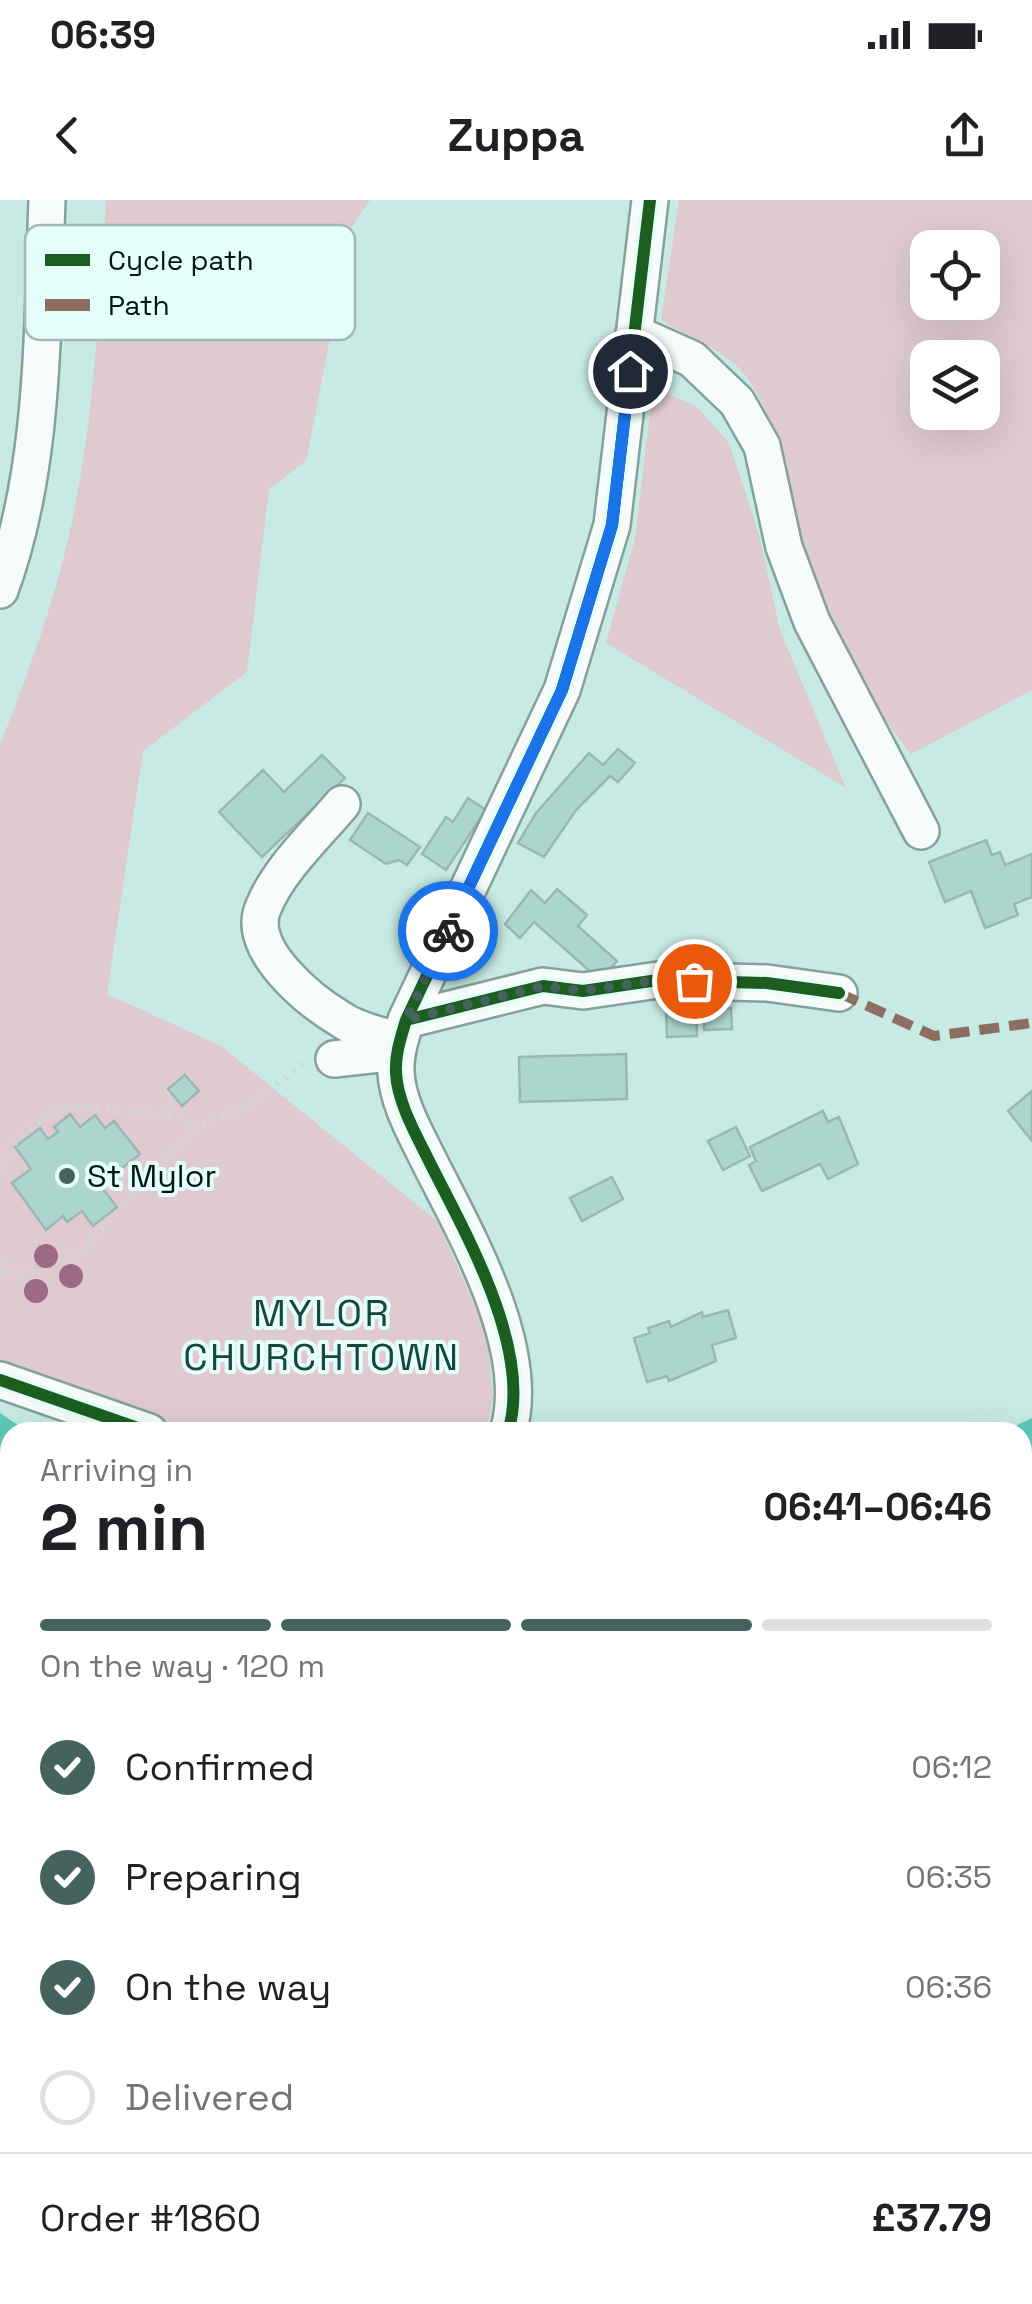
<!DOCTYPE html>
<meta charset="utf-8">
<style>
:root{--surface:#fff;--page:#f2f2f2;--text:#202124;--muted:#757577;--line:#e0e0e0;--accent:#46625d}
body{margin:0;font-family:"Space Grotesk",sans-serif;background:var(--page);color:var(--text);height:100vh;display:flex;flex-direction:column;font-size:38px;white-space:nowrap}
*{box-sizing:border-box;margin:0}
p{font-size:32px;color:var(--muted)}
.icon{flex:none;width:55px;height:55px;fill:none;stroke:currentColor;stroke-width:2;stroke-linecap:round;stroke-linejoin:round}
.map{position:relative;flex:1;overflow:hidden}
.drawer{position:absolute;left:0px;top:1222px;width:1032px;height:882px;display:flex;flex-direction:column;background:var(--surface);border-radius:30px 30px 0 0;box-shadow:0 10px 40px #0002}
.drawer>*{flex:none}
.fabs{position:absolute;left:910px;top:30px;display:grid;gap:20px}
.fabs a{display:grid;place-items:center;width:90px;height:90px;border-radius:20px;background:var(--surface);box-shadow:0 10px 40px #0002;font-size:50px}
.pin{position:absolute;display:grid;place-items:center;width:85px;height:85px;color:#fff;margin:-42px;border:5px solid #fff;border-radius:50%;box-shadow:0 2px 10px #0007}
.courier{position:absolute;display:grid;place-items:center;width:100px;height:100px;margin:-50px;border:8px solid #1a73e8;border-radius:50%;background:#fff;color:#222;box-shadow:0 2px 12px #0007}
.headline em{font-style:normal;font-weight:700}
.headline div{display:flex;flex-direction:column-reverse}
.headline{display:flex;align-items:center;justify-content:space-between;height:170px;padding:0 40px}
h1{font-size:65px;font-weight:700;line-height:75px}
.bar{display:grid;grid-template-columns:repeat(4,1fr);gap:15px 10px;align-content:center;height:120px;padding:0 40px}
.bar i{height:12px;border-radius:8px;background:var(--line)}
.bar .current{background:var(--accent)}
.bar p{grid-column:span 4}
.line{display:flex;align-items:center;gap:25px;padding:0 40px;border-top:2px solid var(--line)}
.line div{flex:1}
ol{padding:0 40px;list-style:none}
li{display:flex;align-items:center;gap:30px;height:110px}
li p{margin-inline-start:auto}
li .icon{padding:10px;border-radius:50%;background:var(--accent);color:#fff;stroke-width:4}
li:last-child{color:var(--muted)}
li i{width:55px;height:55px;border:5px solid var(--line);border-radius:50%}
.status{display:flex;justify-content:space-between;align-items:center;height:70px;padding:0 50px;background:var(--surface);direction:ltr}
.status svg{height:28px;fill:currentColor}
header{display:flex;justify-content:space-between;align-items:center;height:130px;padding:0 40px;background:var(--surface);font-size:45px;font-weight:700}
.map>svg:first-child{display:block}
.green{fill:#dfcad0;fill-rule:evenodd}
.water{fill:#5ac9bb}
.building{fill:#acd5ce;stroke:#9ab7b2;stroke-width:2.5}
.lines{fill:none;stroke-linecap:round;stroke-linejoin:round}
.minor-casing{stroke:#85a19c;stroke-width:40}
.path{stroke:#ced9d7;stroke-width:6;stroke-dasharray:2.5 8;stroke-linecap:butt}
.minor{stroke:#f7fcfb;stroke-width:35}
.quiet{stroke:#8d6e63;stroke-width:10;stroke-dasharray:20 10;stroke-linecap:butt}
.cycleway-casing{stroke:#e5fef9;stroke-width:19}
.cycleway{stroke:#1b5e20;stroke-width:12}
.tree{fill:#9c6a85}
.done{stroke:#46625d;stroke-width:10;stroke-dasharray:0 18}
.route{stroke:#1a73e8;stroke-width:12}
.poi-dot{fill:#46625d;stroke:#e5fef9;stroke-width:4}
.labels{text-anchor:middle;dominant-baseline:central;stroke-width:8;stroke-linejoin:round;paint-order:stroke}
.poi-label{font-size:32px;fill:#001815;stroke:#e5fef9;text-anchor:start}
.quarter-label{font-size:38px;letter-spacing:2.5px;fill:#154640;stroke:#e5fef9}
.key{fill:#e5fef9;stroke:#a0b9b5;stroke-width:2.5}
.key-label{font-size:28px;fill:#001815}
</style>
<div class="status"><b>06:39</b><svg viewBox="0 0 49 12"><path d="M0 12V9h3v3zM5 12V6h3v6zM10 12V3h3v9zM15 12V0h3v12zM26 1h20v11H26zM47 4h2v5h-2z"/></svg></div>
<header><svg class="icon" aria-label="back" viewBox="0 0 24 24"><path d="M15 5l-7 7 7 7"/></svg>Zuppa<svg class="icon" aria-label="share" viewBox="0 0 24 24"><path d="M12 15V3M7 8l5-5 5 5M5 13v7h14v-7"/></svg></header>
<div class="map">
<svg width="1032" height="2104" viewBox="0 0 1032 2104">
<rect width="100%" height="100%" fill="#c7eae4"/>
<path class="green" d="M106,0H370L352,27L306,261L269,289L247,472L143,551L107,794L221,846L437,1021L487,1132L493,1197L486,1232H196L0,1168V545C30,469 58,392 74,312C95,209 99,104 106,0Z
M679,0H1032V490L911,554C861,491 826,423 799,347C778,289 784,208 733,163C713,146 684,134 661,120ZM928,48H982V102H928ZM928,158H982V212H928Z
M653,187L697,207L729,243L760,338L780,430L846,588L606,443L635,339Z
M1032,2064V2104H1000L1010,2095H1022L1023,2077Z"/>
<path class="water" d="M0,1213L28,1232H10V2095H1010L1000,2104H0Z
M1032,1218V2064L1023,2077L1022,1232H1002Z"/>
<path class="building" d="M618,549L635,563L618,582L610,576L576,610L544,657L518,643L536,613L589,553L603,565Z
M322,555L345,578L262,657L219,612L263,570L284,592Z
M468,598L486,610L446,670L422,654L446,617L453,622Z
M368,613L420,647L407,665L399,660L386,664L350,640Z
M986,640L992,655L1000,652L1005,665L1032,654V697L1014,704L1018,715L985,728L971,691L945,702L929,662Z
M557,689L587,715L578,726L617,761L600,780L534,722L520,738L505,724L531,690L545,703Z
M696,808L697,836L667,837L666,809Z
M731,808L732,829L704,830V809Z
M626,854L627,899L520,902L519,857Z
M185,875L199,891L182,906L168,889Z
M1032,891V941L1008,911Z
M823,911L828,922L839,917L858,964L828,979L820,964L762,991L749,965L756,961L750,947Z
M70,914L80,927L95,915L105,928L114,921L140,954L100,985L117,1007L93,1026L82,1011L67,1022L63,1016L46,1030L12,983L31,969L15,947L40,928L48,939L58,932L54,927Z
M736,927L750,956L723,970L708,941Z
M612,977L623,999L582,1021L570,998Z
M728,1110L736,1138L712,1145L716,1161L669,1181L667,1176L647,1182L634,1138L650,1133L648,1128L669,1121L671,1127L702,1112L703,1117Z"/>
<g class="lines">
<g class="minor-casing">
<path id="minor" d="M634,133L692,159L737,202L762,246L784,347L812,422L921,631
M0,390C45,268 42,129 47,0
M342,604C316,635 278,670 263,708C246,750 310,801 342,820C358,831 381,835 400,841
M406,820L543,786L583,791L658,780L767,783L839,793
M334,859L397,852
M0,1180L149,1232
M508,1232C533,1151 467,1036 431,965C418,938 397,903 396,872C395,854 401,837 406,820L562,490L612,325L650,0"/>
</g>
<path class="path" d="M168,914L173,899
M0,972C8,941 43,912 74,907C89,904 106,911 121,912C148,913 175,909 197,927
M0,1058L2,1072
M0,1073L29,1074L78,1054L197,927L254,902L303,864
M0,1624L10,1682
M0,2008L10,2001"/>
<use href="#minor" class="minor"/>
<path class="quiet" d="M839,793L934,836L1032,823"/>
<g class="cycleway-casing">
<path id="cycleway" d="M406,820L543,786L583,791L658,780L767,783L839,793
M0,1180L149,1232
M508,1232C533,1151 467,1036 431,965C418,938 397,903 396,872C395,854 401,837 406,820L562,490L612,325L650,0"/>
</g>
<use href="#cycleway" class="cycleway"/>
</g>
<g class="tree">
<circle cx="46" cy="1056" r="12"/>
<circle cx="71" cy="1076" r="12"/>
<circle cx="36" cy="1091" r="12"/>
</g>
<g class="lines">
<path class="done" d="M448,731L406,820L543,786L583,791L658,780L694,781"/>
<path class="route" d="M448,731L562,490L612,325L630,171"/>
</g>
<circle class="poi-dot" cx="67" cy="976" r="10"/>
<g class="labels">
<g class="poi-label">
<text x="87" y="976">St Mylor</text>
</g>
<g class="quarter-label">
<text x="322" y="1113">MYLOR<tspan x="322" dy="44">CHURCHTOWN</tspan></text>
</g>
</g>
<rect x="25" y="25" width="330" height="115" rx="15" class="key"/>
<rect x="45" y="54" width="45" height="12" fill="#1b5e20"/>
<rect x="45" y="99" width="45" height="12" fill="#8d6e63"/>
<g class="key-label">
<text x="108" y="70">Cycle path</text>
<text x="108" y="115">Path</text>
</g>
</svg>
<div class="fabs">
<a><svg class="icon" aria-label="locate" viewBox="0 0 24 24"><circle cx="12" cy="12" r="6"/><path d="M12 2v4M12 18v4M2 12h4M18 12h4"/></svg></a>
<a><svg class="icon" aria-label="layers" viewBox="0 0 24 24"><path d="M12 4l9 5-9 5-9-5zM3 14l9 5 9-5"/></svg></a>
</div>
<div class="pin" style="left:694px;top:781px;background:#ea580c"><svg class="icon" aria-label="bag" viewBox="0 0 24 24"><path d="M5 8h14l-1 12H6zM9 8a3 3 0 0 1 6 0"/></svg></div>
<div class="pin" style="left:630px;top:171px;background:#1f2937"><svg class="icon" aria-label="home" viewBox="0 0 24 24"><path d="M3 11l9-7 9 7M6 9v11h12V9"/></svg></div>
<div class="courier" style="left:448px;top:731px"><svg class="icon" aria-label="bike" viewBox="0 0 24 24"><circle cx="6" cy="16" r="4"/><circle cx="18" cy="16" r="4"/><path d="M6 16l4-8h5l3 8M10 8l3 8H6M13 5h3"/></svg></div>
<section class="drawer">
<div class="headline"><div><h1>2 min</h1><p>Arriving in</p></div><em>06:41–06:46</em></div>
<div class="bar"><i class="current"></i><i class="current"></i><i class="current"></i><i></i><p>On the way · 120 m</p></div>
<ol>
<li><svg class="icon" aria-label="check" viewBox="0 0 24 24"><path d="M5 12l5 5 9-10"/></svg>Confirmed<p>06:12</p></li>
<li><svg class="icon" aria-label="check" viewBox="0 0 24 24"><path d="M5 12l5 5 9-10"/></svg>Preparing<p>06:35</p></li>
<li><svg class="icon" aria-label="check" viewBox="0 0 24 24"><path d="M5 12l5 5 9-10"/></svg>On the way<p>06:36</p></li>
<li><i></i>Delivered</li>
</ol>
<div class="line" style="height:130px"><div>Order #1860</div><b>£37.79</b></div>
</section>
</div>
